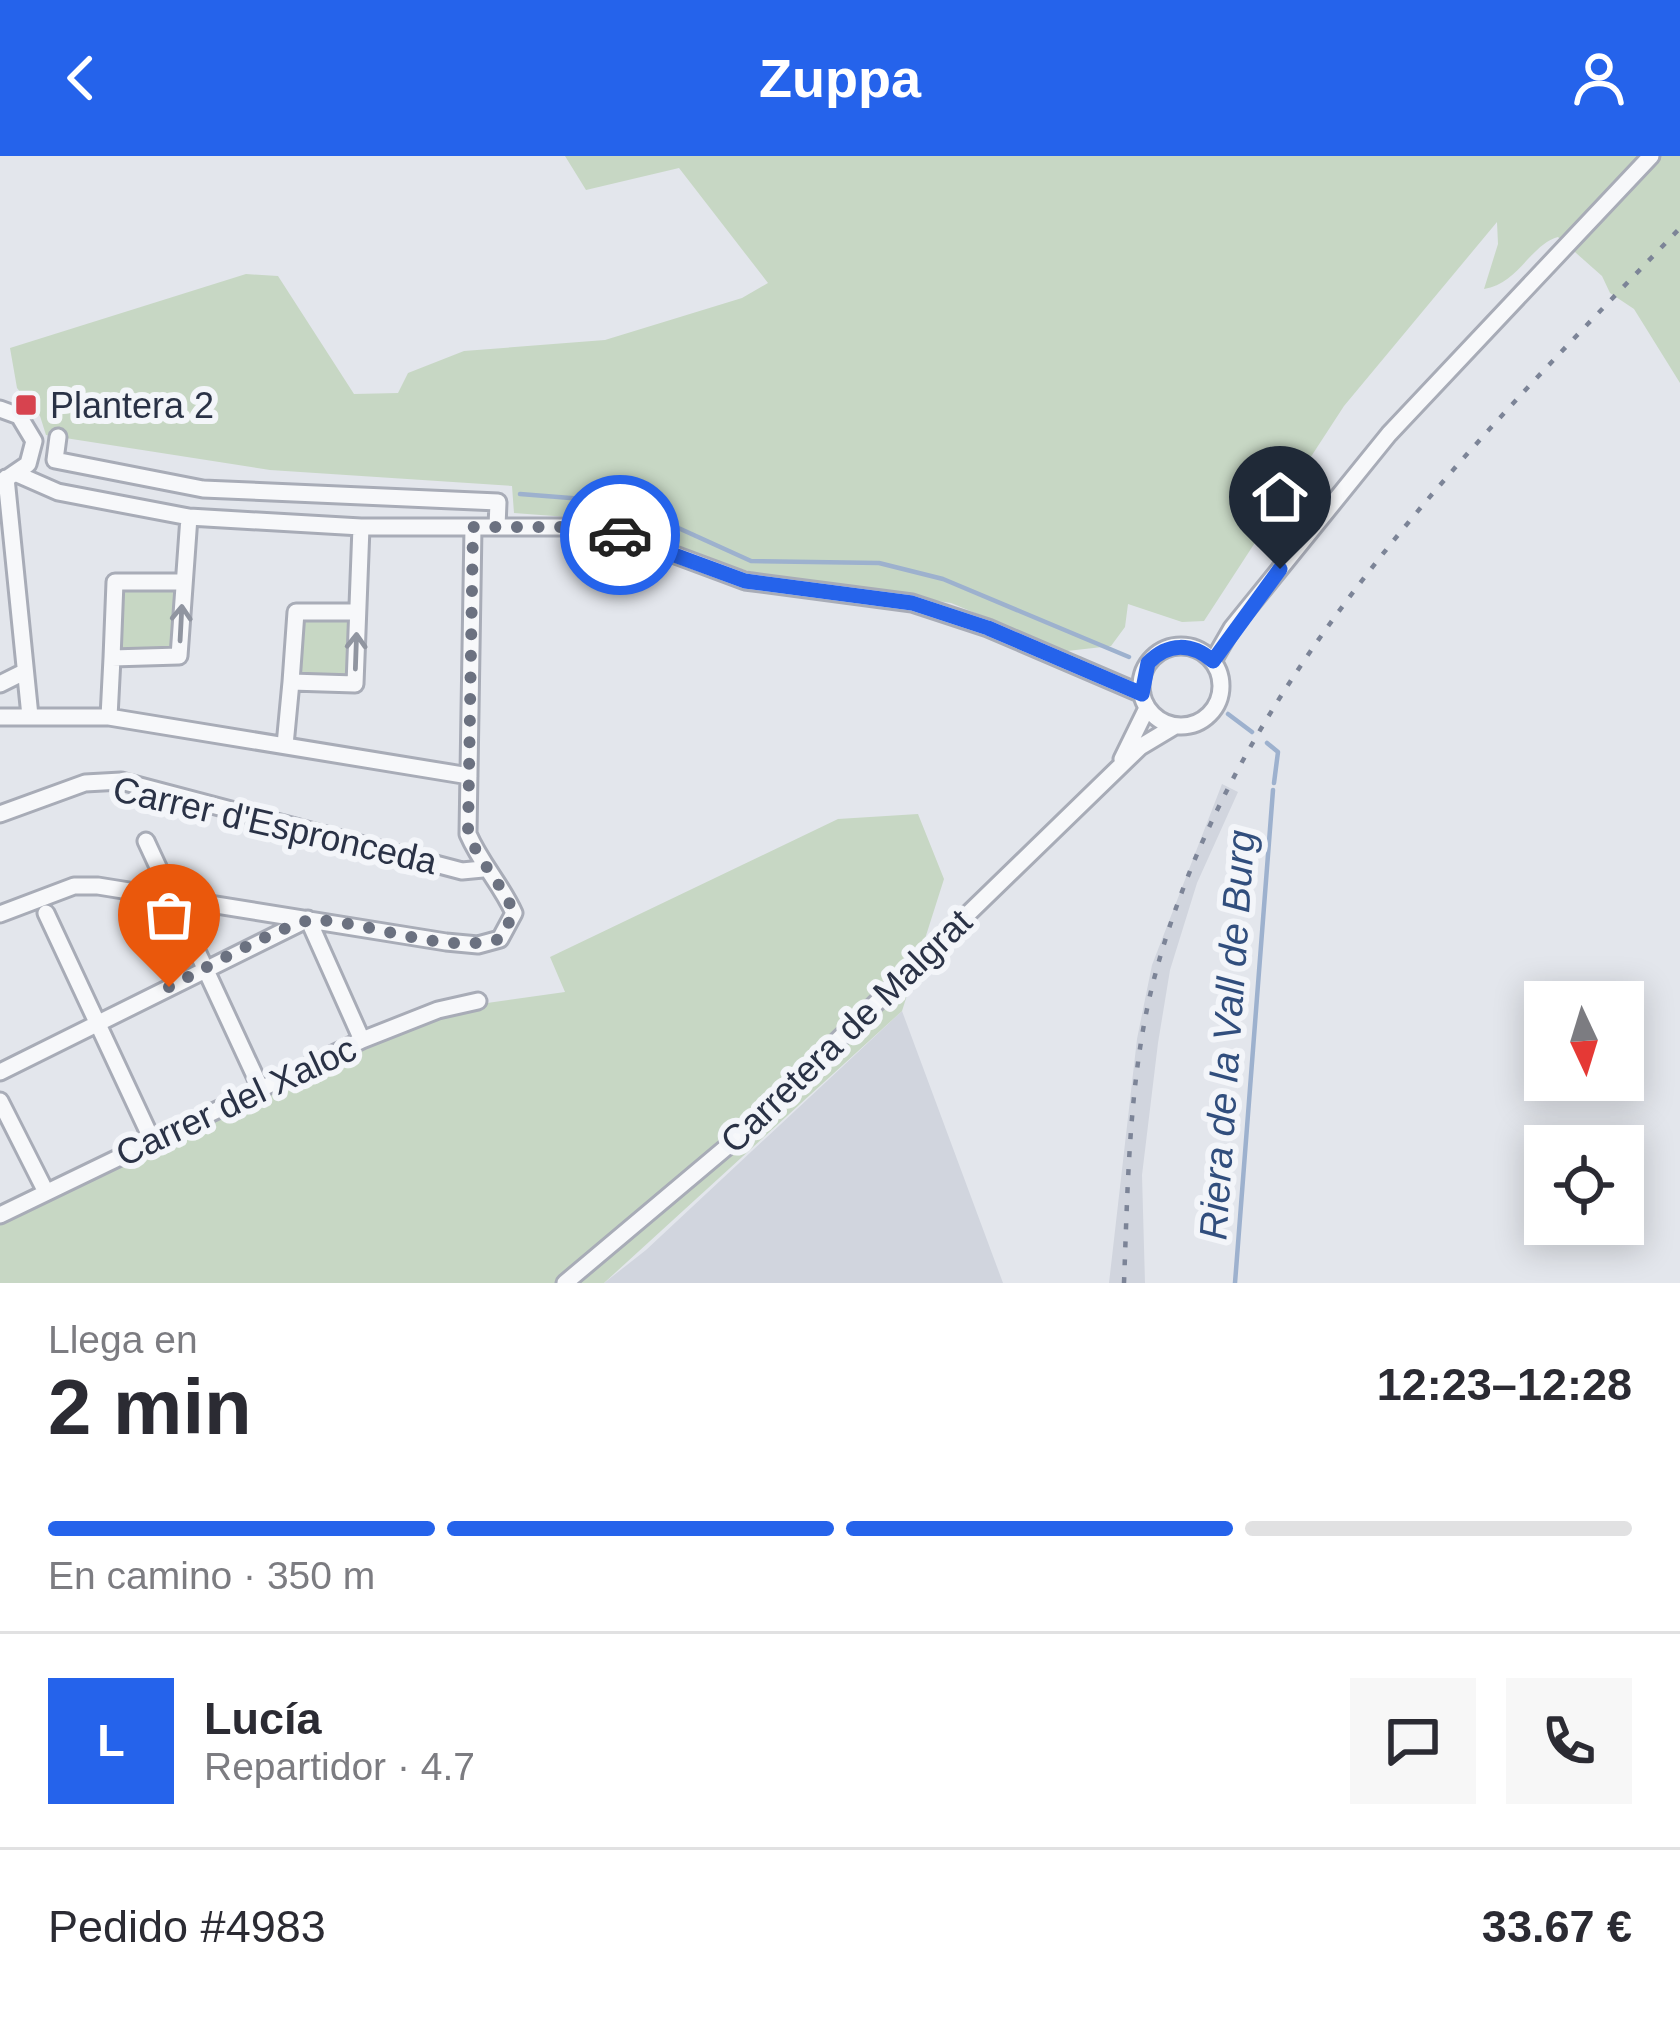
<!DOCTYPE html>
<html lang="es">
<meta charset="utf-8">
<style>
:root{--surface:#fff;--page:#f7f7f7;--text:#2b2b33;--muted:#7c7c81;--line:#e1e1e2;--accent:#2563eb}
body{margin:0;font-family:Arial,sans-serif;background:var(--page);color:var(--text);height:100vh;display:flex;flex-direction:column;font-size:45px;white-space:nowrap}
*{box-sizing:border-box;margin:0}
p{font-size:39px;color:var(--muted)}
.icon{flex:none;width:66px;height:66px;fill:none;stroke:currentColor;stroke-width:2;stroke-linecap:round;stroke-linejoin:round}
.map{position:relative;height:1127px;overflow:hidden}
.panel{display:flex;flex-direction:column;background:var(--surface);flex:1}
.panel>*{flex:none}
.needle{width:78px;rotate:176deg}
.controls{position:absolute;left:1524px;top:825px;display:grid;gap:24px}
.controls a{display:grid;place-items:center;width:120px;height:120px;border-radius:0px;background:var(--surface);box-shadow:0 6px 30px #0003;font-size:60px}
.pin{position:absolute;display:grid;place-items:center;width:102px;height:102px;color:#fff;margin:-123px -51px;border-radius:50% 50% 50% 0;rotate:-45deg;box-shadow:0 0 12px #0007}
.pin .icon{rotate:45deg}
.courier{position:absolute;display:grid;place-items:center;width:120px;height:120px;margin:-60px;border:9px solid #2563eb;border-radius:50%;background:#fff;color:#222;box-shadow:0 3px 15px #0007}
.summary em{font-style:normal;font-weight:800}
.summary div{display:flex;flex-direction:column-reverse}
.summary{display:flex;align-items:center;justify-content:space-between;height:204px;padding:0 48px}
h1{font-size:78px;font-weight:800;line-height:90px}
.bar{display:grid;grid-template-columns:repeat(4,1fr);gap:18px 12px;align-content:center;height:144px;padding:0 48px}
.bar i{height:15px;border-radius:9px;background:var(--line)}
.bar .on{background:var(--accent)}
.bar p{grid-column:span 4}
.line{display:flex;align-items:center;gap:30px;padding:0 48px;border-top:3px solid var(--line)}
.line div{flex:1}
.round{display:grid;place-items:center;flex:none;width:126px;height:126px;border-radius:0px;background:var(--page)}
header{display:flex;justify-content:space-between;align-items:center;height:156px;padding:0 48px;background:var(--accent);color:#fff;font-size:54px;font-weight:800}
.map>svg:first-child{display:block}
.built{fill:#d1d5de}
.green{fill:#c7d7c4}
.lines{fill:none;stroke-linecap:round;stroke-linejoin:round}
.stream{stroke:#9db1ce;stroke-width:4.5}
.minor-casing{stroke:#a8acb7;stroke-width:21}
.minor{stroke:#f7f8fa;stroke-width:15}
.rail{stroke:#7c8497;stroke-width:4.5;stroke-dasharray:6 12;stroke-linecap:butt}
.oneway{stroke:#9095a0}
.done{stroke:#6b7180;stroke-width:12;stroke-dasharray:0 21.6}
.route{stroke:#2563eb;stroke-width:15}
.poi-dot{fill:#d7434f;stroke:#f3f5f9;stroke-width:4.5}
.labels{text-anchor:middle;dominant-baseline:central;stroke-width:12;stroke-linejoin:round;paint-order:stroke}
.poi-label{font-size:36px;fill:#2a3246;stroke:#f3f5f9;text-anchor:start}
.street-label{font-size:36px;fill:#2a3246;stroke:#f3f5f9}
.water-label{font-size:39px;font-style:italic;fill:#314e7d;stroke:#f3f5f9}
</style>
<header><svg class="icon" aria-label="back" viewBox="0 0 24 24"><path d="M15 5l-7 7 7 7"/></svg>Zuppa<svg class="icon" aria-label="person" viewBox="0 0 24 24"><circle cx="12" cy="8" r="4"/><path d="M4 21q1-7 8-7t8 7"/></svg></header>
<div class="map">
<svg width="1680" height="1127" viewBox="0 0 1680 1127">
<rect width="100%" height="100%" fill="#e3e6ec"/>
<path class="built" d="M1222,628L1238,636L1197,727L1170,814L1158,887L1142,1019L1145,1127H1109L1137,883L1152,809Z
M902,855L1003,1127H604L646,1094Z"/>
<path class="green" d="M565,0H1680V227L1634,153L1610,137L1602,120L1558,81C1530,89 1518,128 1484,133L1498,88L1497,66L1344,250L1204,465L1182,466L1128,448L1125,471L1111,490L1067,495L951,447L760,418L715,406L641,373L607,364L514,357L512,330L270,314L46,279L40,260L17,232L10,192L246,118L278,120L354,238L398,237L408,217L464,195L605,184L742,142L768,127L679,12L586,34Z
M115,426H183L179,500L112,502Z
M294,456H357L350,528L291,526Z
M918,658L944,723L902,855L604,1127H0V1059L438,854L565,836L550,801L838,663Z"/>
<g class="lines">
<path class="stream" d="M520,338L621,346L751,405L879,407L943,423L1129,501
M1228,558L1252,576
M1267,587L1278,596L1274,627
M1235,1127L1273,634"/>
<g class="minor-casing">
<path id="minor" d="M0,253L19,260L34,285L28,308L9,321
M58,281L55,304L203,333L498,346L497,371
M17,318L58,336L189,361L361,371H600L745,425L912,447L988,472L1142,538
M6,322L30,560
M1141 530a40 40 0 1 1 80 0a40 40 0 1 1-80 0Z
M112,502L115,426H183
M1213,505L1232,472L1389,278L1651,0
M291,526L296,456H357
M0,528L22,517
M0,561H109L469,620
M109,561L112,502L179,500L189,361
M285,589L291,526L355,528L361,371
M1122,603L1147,552
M0,658L85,627L121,625L462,715L483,713
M146,685L261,933
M46,757L152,984
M0,758L74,730H98L446,786L478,789L500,783L514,757C501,728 481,708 468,678L473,371
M0,916L308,763L362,884
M0,945L46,1036
M0,1059L362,884L438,854L478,845
M565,1127L735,984L1140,591L1175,570"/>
</g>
<use href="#minor" class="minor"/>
<path class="rail" d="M1124,1127C1128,1024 1129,911 1157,812C1239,516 1474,287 1680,72"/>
</g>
<defs><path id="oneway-shaft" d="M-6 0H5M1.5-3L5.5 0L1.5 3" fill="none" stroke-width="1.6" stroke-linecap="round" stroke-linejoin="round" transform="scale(3)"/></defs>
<g class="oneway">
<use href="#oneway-shaft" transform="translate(181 467) rotate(-87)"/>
<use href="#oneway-shaft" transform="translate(356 495) rotate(-88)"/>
</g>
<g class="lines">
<path class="done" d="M169,831C195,818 292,763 314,764C376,766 439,799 500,783L514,757C502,728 481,708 468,678L473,371H600L620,379"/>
<path class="route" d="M620,379L745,425L912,447L988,472L1142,538L1148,507C1168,486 1192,487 1213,505L1280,413"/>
</g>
<rect class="poi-dot" x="14" y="237" width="24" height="24" rx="6"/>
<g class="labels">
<g class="poi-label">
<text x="50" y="249">Plantera 2</text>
</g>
<g class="street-label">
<text transform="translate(275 669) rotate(13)">Carrer d'Espronceda</text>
<text transform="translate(846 875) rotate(-44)">Carretera de Malgrat</text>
<text transform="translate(236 945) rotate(-25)">Carrer del Xaloc</text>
</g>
<g class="water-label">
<text transform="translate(1227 879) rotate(-86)">Riera de la Vall de Burg</text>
</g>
</g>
</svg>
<div class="controls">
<a><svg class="needle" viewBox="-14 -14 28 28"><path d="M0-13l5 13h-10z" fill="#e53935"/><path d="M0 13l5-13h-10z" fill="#7c7c81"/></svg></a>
<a><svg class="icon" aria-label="locate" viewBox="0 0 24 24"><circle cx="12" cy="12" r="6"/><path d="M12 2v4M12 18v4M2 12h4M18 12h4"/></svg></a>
</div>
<div class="pin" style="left:169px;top:831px;background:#ea580c"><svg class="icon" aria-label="bag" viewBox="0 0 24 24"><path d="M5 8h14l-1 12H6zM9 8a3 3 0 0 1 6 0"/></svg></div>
<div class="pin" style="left:1280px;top:413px;background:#1f2937"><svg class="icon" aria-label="home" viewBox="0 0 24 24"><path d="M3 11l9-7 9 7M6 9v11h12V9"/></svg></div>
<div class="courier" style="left:620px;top:379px"><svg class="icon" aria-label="car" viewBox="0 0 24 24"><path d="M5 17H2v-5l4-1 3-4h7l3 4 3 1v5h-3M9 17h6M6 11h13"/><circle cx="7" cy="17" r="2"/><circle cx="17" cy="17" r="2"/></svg></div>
</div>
<section class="panel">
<div class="summary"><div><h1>2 min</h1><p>Llega en</p></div><em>12:23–12:28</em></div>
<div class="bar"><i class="on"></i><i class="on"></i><i class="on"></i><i></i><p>En camino · 350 m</p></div>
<div class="line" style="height:216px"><b class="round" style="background:var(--accent);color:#fff">L</b><div><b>Lucía</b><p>Repartidor · 4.7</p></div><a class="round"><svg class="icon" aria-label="chat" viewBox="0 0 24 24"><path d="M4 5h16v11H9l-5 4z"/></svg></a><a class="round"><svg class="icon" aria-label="phone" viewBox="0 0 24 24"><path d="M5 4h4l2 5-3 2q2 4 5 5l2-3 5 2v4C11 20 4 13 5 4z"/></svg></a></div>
<div class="line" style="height:156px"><div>Pedido #4983</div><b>33.67 €</b></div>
</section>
